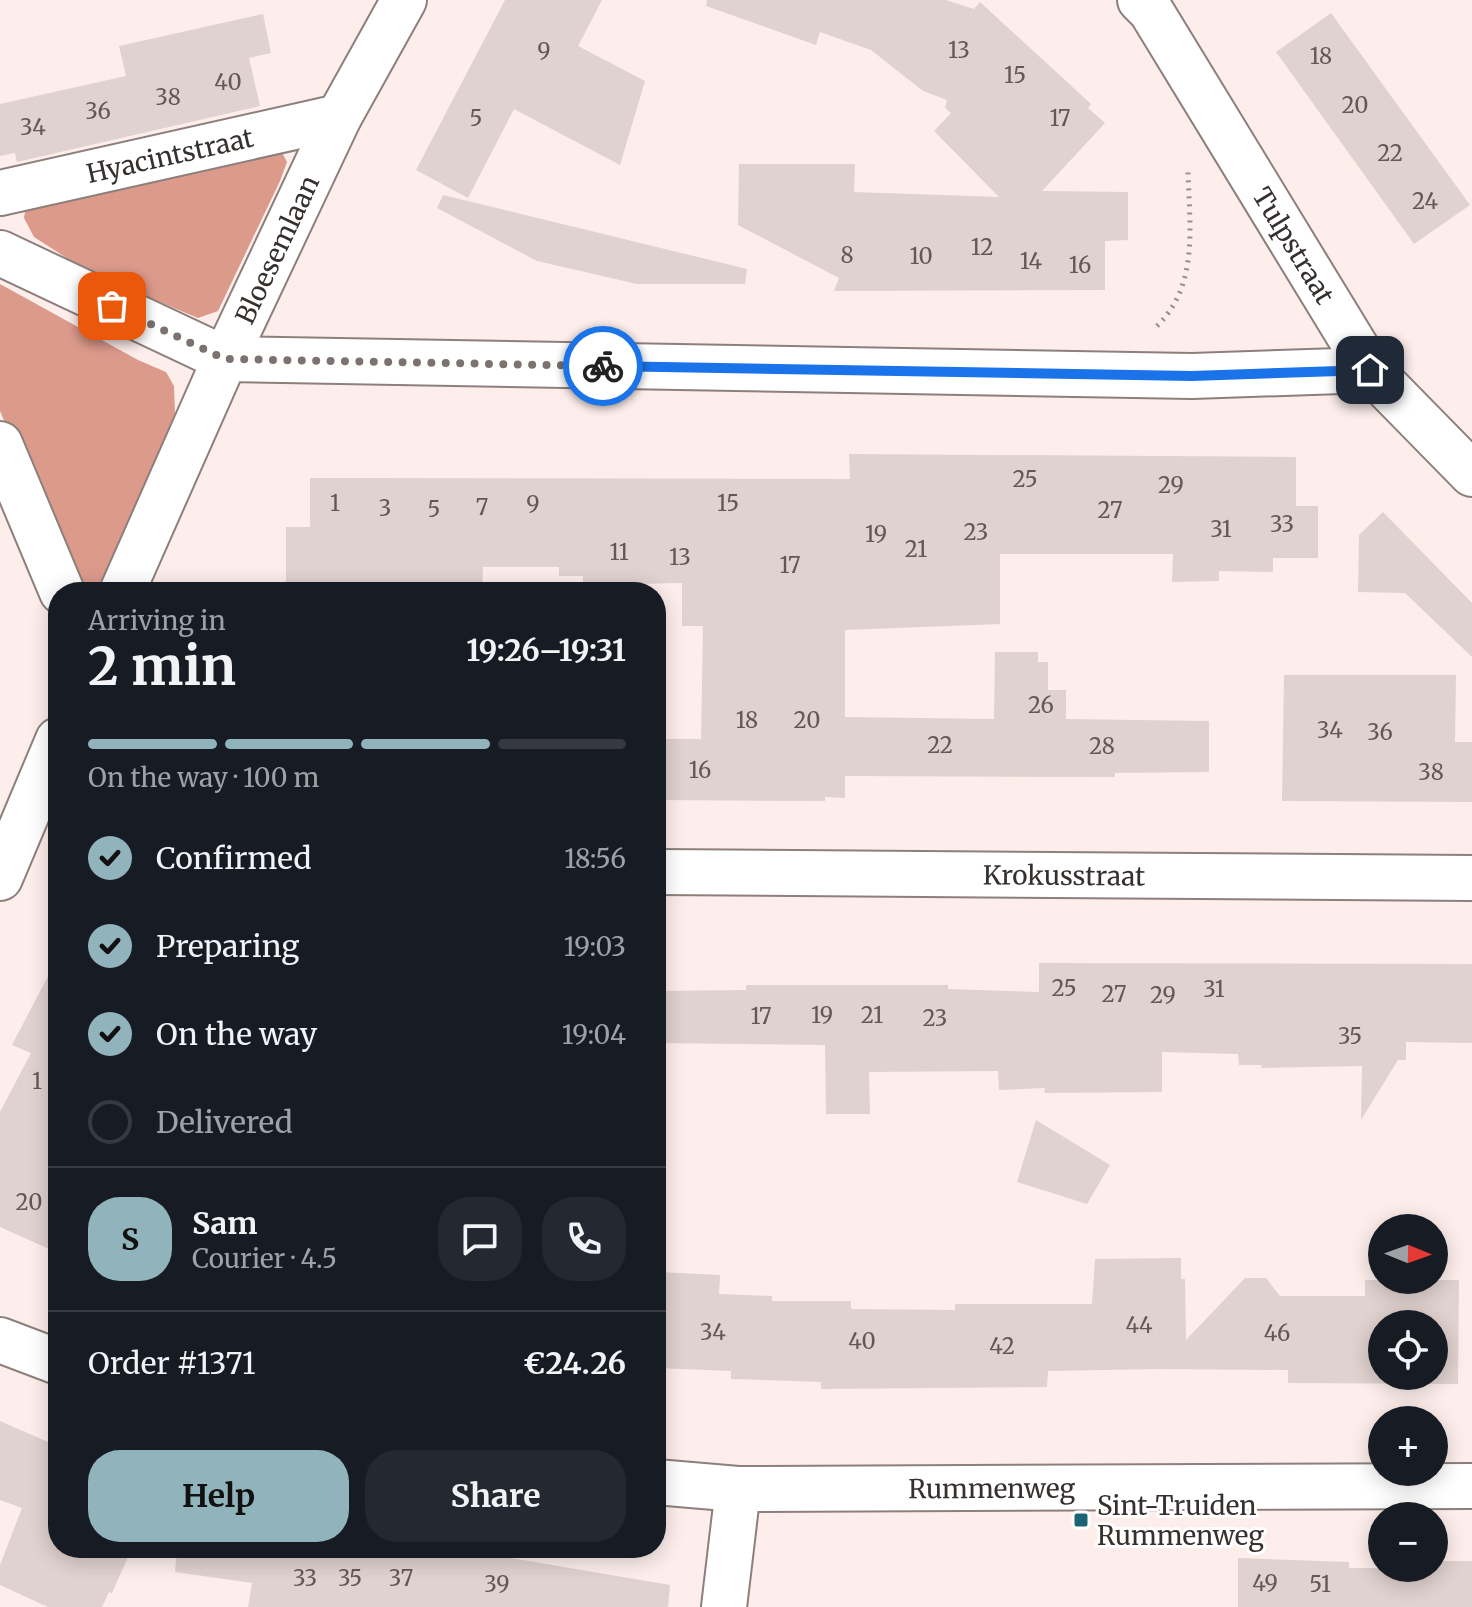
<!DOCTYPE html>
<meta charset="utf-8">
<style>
:root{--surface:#171b24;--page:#242831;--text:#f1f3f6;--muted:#9ea1a6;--line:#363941;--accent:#91b3bb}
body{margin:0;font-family:Merriweather,serif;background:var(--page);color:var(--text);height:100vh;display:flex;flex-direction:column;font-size:30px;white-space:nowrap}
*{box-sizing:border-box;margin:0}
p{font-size:26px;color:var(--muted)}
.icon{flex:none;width:44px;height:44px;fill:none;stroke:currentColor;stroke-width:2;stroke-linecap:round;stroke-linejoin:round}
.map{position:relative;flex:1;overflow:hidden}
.details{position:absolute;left:48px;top:582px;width:618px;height:976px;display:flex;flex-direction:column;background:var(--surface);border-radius:32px;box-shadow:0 4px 20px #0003}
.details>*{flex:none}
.needle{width:52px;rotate:91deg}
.fabs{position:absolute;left:1368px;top:1214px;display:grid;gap:16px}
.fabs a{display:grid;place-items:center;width:80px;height:80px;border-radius:50%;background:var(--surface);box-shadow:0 4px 20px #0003;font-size:40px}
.pin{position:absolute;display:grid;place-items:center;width:68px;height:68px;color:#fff;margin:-34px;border-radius:16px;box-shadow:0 4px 12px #0006}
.courier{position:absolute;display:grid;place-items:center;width:80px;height:80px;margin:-40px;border:6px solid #1a73e8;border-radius:50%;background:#fff;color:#222;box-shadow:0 2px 10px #0007}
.overview em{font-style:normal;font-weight:700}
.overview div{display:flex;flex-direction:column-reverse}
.overview{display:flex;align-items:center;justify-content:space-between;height:136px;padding:0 40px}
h1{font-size:52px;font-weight:700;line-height:60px}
.bar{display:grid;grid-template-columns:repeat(4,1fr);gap:12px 8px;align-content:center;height:96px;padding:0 40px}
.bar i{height:10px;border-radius:6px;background:var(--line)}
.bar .current{background:var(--accent)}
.bar p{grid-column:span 4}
.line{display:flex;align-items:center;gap:20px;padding:0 40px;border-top:2px solid var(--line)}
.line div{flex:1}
.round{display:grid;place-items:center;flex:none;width:84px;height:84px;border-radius:32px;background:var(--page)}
ol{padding:0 40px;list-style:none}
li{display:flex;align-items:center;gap:24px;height:88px}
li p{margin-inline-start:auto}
li .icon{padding:8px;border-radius:50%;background:var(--accent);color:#111;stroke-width:4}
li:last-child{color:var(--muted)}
li i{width:44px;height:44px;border:4px solid var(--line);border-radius:50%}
.button{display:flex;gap:16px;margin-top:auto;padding:16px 40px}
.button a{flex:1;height:92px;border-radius:32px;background:var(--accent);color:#111;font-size:32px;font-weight:700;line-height:92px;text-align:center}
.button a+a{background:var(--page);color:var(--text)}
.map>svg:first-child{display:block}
.forest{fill:#dc9a8b}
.building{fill:#e0d2ce;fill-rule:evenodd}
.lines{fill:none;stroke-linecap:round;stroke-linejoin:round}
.minor-casing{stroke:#8c7f7c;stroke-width:48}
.path{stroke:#988e8b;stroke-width:5;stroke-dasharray:2 6;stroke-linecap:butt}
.minor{stroke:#fff;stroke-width:44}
.done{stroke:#7c7371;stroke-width:8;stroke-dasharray:0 14.4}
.route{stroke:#1a73e8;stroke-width:10}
.poi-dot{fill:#1c6473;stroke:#fff;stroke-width:3}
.labels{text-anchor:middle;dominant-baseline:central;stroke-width:6;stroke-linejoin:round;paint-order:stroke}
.number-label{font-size:22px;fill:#605957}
.street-label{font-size:26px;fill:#36312f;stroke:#fff}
.poi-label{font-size:26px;fill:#36312f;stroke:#fff;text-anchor:start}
</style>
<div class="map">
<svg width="1472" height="1607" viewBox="0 0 1472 1607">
<rect width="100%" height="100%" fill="#fdeeeb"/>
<path class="forest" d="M279,147L287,162L280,181L218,311L198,318L90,273L34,237L24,218L27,200Z
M0,284L138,360L166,372L174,386L175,413L110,571L94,589H81L63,564L0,411Z"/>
<path class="building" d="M505,0H602L578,46L645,81L620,165L514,109L468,198L416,170Z
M707,0H946L974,9L980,2L1091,104L1088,108L1105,123L1042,191L1128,192V240L1105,241V290L834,291L839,278L738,225L739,164H855L854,192L999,197L934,131L951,113L945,108L947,100L923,91L871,50L820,32L816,45L706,6Z
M1331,13L1470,205L1414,244L1276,52Z
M263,14L271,53L249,58L260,106L17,162L15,153L0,156V104L126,76L119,46Z
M443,195L747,269L745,284H637L537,261L437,208Z
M849,454L1296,457V506H1318V558H1273V572L1219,571V581L1172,582L1173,554H1000V624L845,630V717L994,719L995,652H1038V662H1048V690H1066V719L1209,721V772L1115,773V777L845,776V798L825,797V801L656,800V739H701L703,626H682V583L583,585V576H559V567H483L482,592H286V527H310V478L850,479Z
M1383,512L1472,603V657L1405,593L1358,592L1359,535Z
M1284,675H1456L1455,742H1472V802L1282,801Z
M58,957V1253L0,1227V1112L31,1053L12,1045Z
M1039,963L1472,964V1043L1406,1042V1060H1398L1361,1120L1362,1066L1261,1068L1262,1065H1239L1238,1054L1162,1052V1092L1044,1093L1045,1088L999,1090L998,1071L869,1072L870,1114H826L825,1045L656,1043V991L746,990V985H948V989L1039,992Z
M1036,1120L1110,1165L1087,1204L1017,1182Z
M1181,1258V1279H1185L1186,1340L1245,1278H1266L1280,1296H1365V1280H1459L1458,1384L1288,1383V1370L1158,1369L1048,1371L1047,1387L821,1389V1382L731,1379V1371L656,1368L658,1272L720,1275L719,1294L772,1296V1301H851V1309L955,1310V1304H1092L1095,1259ZM1382,1324H1434V1376H1382Z
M0,1421L48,1442L55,1424H58V1548H132L112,1593L109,1592L102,1607H48L0,1585V1565L22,1508L0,1500Z
M177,1548H452L670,1585L668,1607H248L252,1583L175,1572Z
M1238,1558L1349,1562V1568H1434V1561H1472V1607H1238Z"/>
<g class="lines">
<g class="minor-casing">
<g id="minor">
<path id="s1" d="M1140,0L1151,11L1370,370L1472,474"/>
<path id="s2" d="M0,193L339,117"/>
<path d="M0,253L225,359L1192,376L1370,370"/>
<path d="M0,444L62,592"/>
<path id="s3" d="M122,592L225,359L339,117L404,0"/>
<path id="s4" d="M656,872L1472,878"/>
<path d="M0,878L58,740"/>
<path d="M0,1340L58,1362"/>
<path id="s5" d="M656,1482L738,1489L1472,1486"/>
<path d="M724,1607L738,1489"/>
</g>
</g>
<path class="path" d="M1157,326C1200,284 1189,224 1188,169"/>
<use href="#minor" class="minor"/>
</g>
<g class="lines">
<path class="done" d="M112,306L225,359L603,366"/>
<path class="route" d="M603,366L1192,376L1370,370"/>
</g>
<rect class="poi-dot" x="1073" y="1512" width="16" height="16" rx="4"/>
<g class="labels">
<g class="number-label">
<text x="959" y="50">13</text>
<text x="544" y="51">9</text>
<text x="1321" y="56">18</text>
<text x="1015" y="75">15</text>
<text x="228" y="82">40</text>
<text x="168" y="97">38</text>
<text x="1355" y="105">20</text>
<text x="98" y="111">36</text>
<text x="476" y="118">5</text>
<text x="1060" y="118">17</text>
<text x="33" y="127">34</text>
<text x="1390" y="153">22</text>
<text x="1425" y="201">24</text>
<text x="982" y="247">12</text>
<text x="847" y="255">8</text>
<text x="921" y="256">10</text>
<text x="1031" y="261">14</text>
<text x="1080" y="265">16</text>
<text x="1025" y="479">25</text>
<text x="1171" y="485">29</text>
<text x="335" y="503">1</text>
<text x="728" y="503">15</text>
<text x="533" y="504">9</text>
<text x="482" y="507">7</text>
<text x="385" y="508">3</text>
<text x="434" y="509">5</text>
<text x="1110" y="510">27</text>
<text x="1282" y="524">33</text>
<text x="1221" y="529">31</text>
<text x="976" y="532">23</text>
<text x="876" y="534">19</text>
<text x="916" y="549">21</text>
<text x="619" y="552">11</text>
<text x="680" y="557">13</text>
<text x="790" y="565">17</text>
<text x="1041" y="705">26</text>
<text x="747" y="720">18</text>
<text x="807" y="720">20</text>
<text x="1330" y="730">34</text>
<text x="1380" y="732">36</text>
<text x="940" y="745">22</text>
<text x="1102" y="746">28</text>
<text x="700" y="770">16</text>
<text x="1431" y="772">38</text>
<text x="1064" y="988">25</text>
<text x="1214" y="989">31</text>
<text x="1114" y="994">27</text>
<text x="1163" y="995">29</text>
<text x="822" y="1015">19</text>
<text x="872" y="1015">21</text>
<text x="761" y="1016">17</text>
<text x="935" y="1018">23</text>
<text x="1350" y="1036">35</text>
<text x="37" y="1081">1</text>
<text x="29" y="1202">20</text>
<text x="1139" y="1325">44</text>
<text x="713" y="1332">34</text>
<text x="1277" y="1333">46</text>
<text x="862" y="1341">40</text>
<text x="1002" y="1346">42</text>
<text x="305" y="1578">33</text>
<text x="350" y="1578">35</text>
<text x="401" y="1578">37</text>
<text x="1265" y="1583">49</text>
<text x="497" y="1584">39</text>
<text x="1320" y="1584">51</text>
</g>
<g class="street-label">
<text stroke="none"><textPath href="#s2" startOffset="174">Hyacintstraat</textPath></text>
<text stroke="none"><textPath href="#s1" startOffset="290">Tulpstraat</textPath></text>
<text stroke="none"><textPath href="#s3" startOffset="376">Bloesemlaan</textPath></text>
<text stroke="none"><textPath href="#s4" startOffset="408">Krokusstraat</textPath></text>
<text stroke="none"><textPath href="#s5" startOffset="336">Rummenweg</textPath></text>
</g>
<g class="poi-label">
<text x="1097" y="1505">Sint-Truiden<tspan x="1097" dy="30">Rummenweg</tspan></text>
</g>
</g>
</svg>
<div class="fabs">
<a><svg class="needle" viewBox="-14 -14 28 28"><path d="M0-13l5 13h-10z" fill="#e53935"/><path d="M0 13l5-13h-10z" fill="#9ea1a6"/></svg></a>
<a><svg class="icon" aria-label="locate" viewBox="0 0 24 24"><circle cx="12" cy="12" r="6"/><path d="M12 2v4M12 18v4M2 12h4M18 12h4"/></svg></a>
<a>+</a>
<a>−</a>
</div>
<div class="pin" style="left:112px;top:306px;background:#ea580c"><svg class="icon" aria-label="bag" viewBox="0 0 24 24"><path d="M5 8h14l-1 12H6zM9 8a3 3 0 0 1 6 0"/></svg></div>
<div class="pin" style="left:1370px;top:370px;background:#1f2937"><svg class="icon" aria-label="home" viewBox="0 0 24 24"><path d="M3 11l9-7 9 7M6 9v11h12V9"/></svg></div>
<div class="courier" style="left:603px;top:366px"><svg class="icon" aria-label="bike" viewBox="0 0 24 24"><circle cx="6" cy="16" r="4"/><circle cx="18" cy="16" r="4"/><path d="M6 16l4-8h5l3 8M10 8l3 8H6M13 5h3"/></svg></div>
<section class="details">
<div class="overview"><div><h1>2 min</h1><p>Arriving in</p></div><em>19:26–19:31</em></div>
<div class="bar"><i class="current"></i><i class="current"></i><i class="current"></i><i></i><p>On the way · 100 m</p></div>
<ol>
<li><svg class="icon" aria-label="check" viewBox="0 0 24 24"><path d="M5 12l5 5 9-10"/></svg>Confirmed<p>18:56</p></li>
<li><svg class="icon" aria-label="check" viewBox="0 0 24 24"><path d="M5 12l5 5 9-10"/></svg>Preparing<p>19:03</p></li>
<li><svg class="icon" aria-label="check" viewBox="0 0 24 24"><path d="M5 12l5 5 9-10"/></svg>On the way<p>19:04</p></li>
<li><i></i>Delivered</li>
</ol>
<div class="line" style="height:144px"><b class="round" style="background:var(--accent);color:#111">S</b><div><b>Sam</b><p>Courier · 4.5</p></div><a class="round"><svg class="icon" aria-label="chat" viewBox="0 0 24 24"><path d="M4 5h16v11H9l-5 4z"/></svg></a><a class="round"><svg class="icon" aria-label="phone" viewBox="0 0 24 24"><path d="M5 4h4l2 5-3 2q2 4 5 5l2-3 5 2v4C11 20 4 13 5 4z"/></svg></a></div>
<div class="line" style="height:104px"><div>Order #1371</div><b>€24.26</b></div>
<div class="button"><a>Help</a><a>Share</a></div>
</section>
</div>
